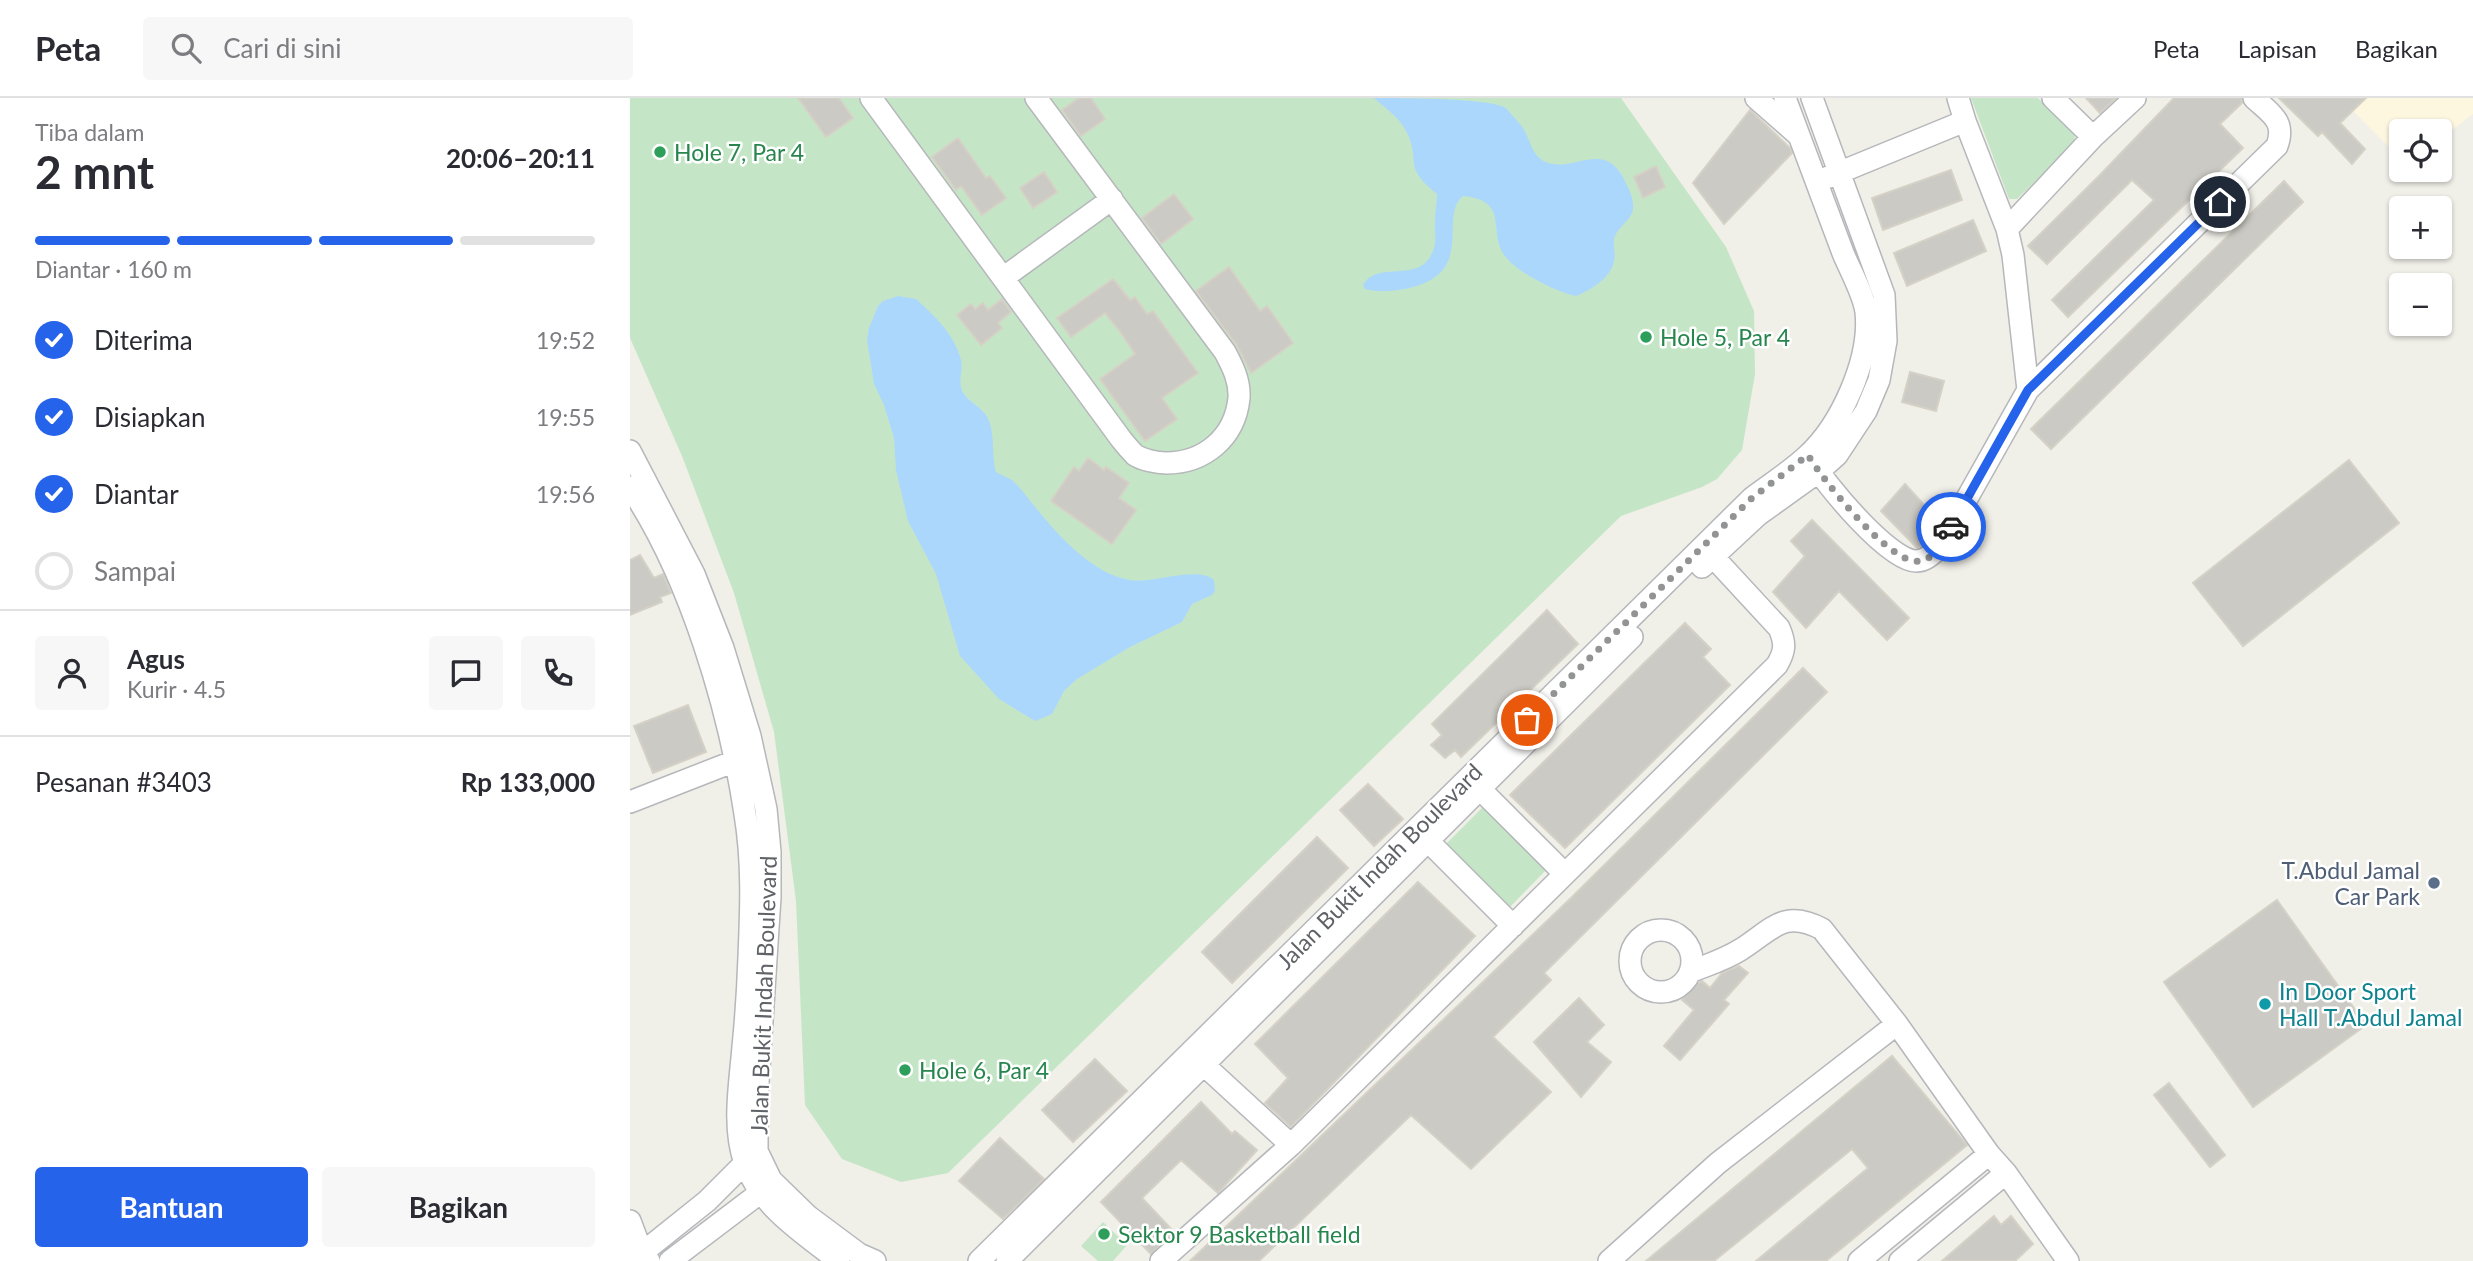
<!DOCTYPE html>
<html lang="id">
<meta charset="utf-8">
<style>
:root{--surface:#fff;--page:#f7f7f7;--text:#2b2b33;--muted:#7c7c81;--line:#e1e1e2;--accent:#2563eb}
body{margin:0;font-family:Lato,sans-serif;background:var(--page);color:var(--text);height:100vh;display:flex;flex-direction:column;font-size:26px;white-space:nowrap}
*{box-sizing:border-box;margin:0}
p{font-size:23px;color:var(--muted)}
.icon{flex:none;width:38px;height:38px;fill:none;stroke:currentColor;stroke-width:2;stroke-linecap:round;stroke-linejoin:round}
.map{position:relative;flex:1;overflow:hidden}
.panel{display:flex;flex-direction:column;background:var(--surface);width:630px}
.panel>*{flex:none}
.fabs{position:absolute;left:1759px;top:21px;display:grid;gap:14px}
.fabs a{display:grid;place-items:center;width:63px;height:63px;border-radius:7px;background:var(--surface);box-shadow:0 2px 5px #0004;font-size:35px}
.pin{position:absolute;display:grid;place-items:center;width:60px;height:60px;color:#fff;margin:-30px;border:4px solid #fff;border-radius:50%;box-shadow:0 2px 7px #0007}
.courier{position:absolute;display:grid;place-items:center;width:70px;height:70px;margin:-35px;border:5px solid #2563eb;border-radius:50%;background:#fff;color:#222;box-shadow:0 2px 9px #0007}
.summary em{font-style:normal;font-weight:700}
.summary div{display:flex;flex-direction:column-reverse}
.summary{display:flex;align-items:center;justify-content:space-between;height:119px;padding:0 35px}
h1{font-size:46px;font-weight:700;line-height:52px}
.bar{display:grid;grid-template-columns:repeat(4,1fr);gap:10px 7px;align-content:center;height:84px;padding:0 35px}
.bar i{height:9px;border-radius:5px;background:var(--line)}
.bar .active{background:var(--accent)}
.bar p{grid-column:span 4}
.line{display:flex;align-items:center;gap:18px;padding:0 35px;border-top:2px solid var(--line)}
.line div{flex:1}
.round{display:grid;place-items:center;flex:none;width:74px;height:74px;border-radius:7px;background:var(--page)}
ol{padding:0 35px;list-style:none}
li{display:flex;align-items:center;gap:21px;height:77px}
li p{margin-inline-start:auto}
li .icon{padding:7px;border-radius:50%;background:var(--accent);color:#fff;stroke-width:4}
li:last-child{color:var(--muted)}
li i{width:38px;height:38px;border:4px solid var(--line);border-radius:50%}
.action{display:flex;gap:14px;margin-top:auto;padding:14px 35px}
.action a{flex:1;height:80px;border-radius:7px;background:var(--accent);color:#fff;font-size:28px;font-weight:700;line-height:80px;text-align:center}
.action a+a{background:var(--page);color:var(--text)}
header{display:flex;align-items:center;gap:42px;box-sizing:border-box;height:98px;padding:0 35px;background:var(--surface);border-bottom:2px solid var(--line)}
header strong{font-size:33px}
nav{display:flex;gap:38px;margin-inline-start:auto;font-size:24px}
.search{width:490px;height:63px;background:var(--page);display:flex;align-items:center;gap:18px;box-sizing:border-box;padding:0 24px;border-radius:7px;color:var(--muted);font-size:26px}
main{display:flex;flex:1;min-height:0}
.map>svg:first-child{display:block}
.commercial{fill:#fdf7e0}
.green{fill:#c5e6c6}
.water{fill:#acd7fc}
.building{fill:#cccac4;stroke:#d5d1c6;stroke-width:2}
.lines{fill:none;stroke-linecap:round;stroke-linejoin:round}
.minor-casing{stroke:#b5b7bb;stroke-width:24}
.minor{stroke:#fff;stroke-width:21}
.done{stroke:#929394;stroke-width:7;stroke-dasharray:0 12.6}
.route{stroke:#2563eb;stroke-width:9}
.leisure-dot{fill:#2e9e5b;stroke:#fff;stroke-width:2.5}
.service-dot{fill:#5c6f8a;stroke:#fff;stroke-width:2.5}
.culture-dot{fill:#0f9aa8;stroke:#fff;stroke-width:2.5}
.labels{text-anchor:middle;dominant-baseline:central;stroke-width:5;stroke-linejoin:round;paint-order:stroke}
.leisure-label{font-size:23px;fill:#27864d;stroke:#fff;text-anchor:start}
.street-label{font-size:23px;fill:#5f6267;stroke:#fff}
.service-label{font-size:23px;fill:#4e5e75;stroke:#fff;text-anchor:end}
.culture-label{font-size:23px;fill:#0d838f;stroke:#fff;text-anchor:start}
</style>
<header>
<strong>Peta</strong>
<div class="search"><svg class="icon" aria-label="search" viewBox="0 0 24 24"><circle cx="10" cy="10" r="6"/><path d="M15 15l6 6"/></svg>Cari di sini</div>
<nav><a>Peta</a><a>Lapisan</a><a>Bagikan</a></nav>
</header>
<main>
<section class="panel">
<div class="summary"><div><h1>2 mnt</h1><p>Tiba dalam</p></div><em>20:06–20:11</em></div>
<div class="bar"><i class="active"></i><i class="active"></i><i class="active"></i><i></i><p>Diantar · 160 m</p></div>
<ol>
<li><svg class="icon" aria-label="check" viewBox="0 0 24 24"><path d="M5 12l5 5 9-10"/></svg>Diterima<p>19:52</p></li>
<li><svg class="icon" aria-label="check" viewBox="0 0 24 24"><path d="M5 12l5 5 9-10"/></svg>Disiapkan<p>19:55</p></li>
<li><svg class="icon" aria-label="check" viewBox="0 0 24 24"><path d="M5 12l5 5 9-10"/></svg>Diantar<p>19:56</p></li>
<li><i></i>Sampai</li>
</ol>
<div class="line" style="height:126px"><a class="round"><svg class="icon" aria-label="person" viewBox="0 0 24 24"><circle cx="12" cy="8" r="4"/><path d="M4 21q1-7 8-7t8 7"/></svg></a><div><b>Agus</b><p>Kurir · 4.5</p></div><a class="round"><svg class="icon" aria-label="chat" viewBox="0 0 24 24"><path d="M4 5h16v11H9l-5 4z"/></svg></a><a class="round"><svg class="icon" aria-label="phone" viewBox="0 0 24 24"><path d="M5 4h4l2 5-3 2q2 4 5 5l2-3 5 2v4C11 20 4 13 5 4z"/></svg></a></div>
<div class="line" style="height:91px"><div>Pesanan #3403</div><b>Rp 133,000</b></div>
<div class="action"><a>Bantuan</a><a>Bagikan</a></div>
</section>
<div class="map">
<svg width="1843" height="1163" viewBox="0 0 1843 1163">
<rect width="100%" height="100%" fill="#f0efe8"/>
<path class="commercial" d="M1710,0H1843V16L1810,42V33H1771V61Z"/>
<path class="green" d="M0,0H991L1096,149L1124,213L1125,276L1112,352L1087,381L1072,389L991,418L318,1075L271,1084L212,1061L175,1007L166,803L144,634L104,495L52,358L0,240Z
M1341,0H1408L1445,37L1444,46L1387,101H1379Z
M854,708L917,771L879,810L815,747Z
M473,1124L497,1147L483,1163H468L451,1148Z"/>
<path class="water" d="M744,0C770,0 860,0 876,10C881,16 888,23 893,30C900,41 901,54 912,62C940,80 974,36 996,85C1000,93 1004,102 1003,111C1001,124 986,129 984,142C983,149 986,156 984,163C981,180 961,192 946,198C928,195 886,174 875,158C857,134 881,103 833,98C808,119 846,172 783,189C768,193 750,195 735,191L733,187C749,160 792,189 804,150C807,140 804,132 805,123C805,113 807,105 807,96C771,67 792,64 776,33C769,19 755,10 744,0Z
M268,198L286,201C304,217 325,237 331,262C333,271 329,280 331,289C333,301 349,307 356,317C366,331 361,358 366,374L382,382L390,390C416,423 456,475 500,482C521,486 568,467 584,482L585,493L582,497L562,506L552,524L500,549L447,581L434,593L422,616L405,623L369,601L330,558L306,476L278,423L266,372L264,340L254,307L244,286L237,242L239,230L248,208L253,203Z"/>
<path class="building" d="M168,0H209L223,20L196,39Z
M449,0H461L475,21L451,38L432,12Z
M1456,0H1486L1470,15Z
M1544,0H1611L1612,5L1590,26L1613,50L1438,219L1422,202L1524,102L1502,82L1417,166L1398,148L1469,78Z
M1649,0H1736L1710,25L1735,51L1722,66L1692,34L1688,38Z
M1120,12L1160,50L1162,55L1094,126L1063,85Z
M328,40L356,80L360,78L376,100L352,117L331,88L326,92L302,59Z
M1026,68L1035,89L1013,100L1004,79Z
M1321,72L1332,102L1253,132L1242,100Z
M414,74L427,94L403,110L390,90Z
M1654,83L1673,104L1421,351L1401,331Z
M544,96L563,121L531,146L512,120Z
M1343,122L1356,153L1277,188L1264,155Z
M599,169L630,213L637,208L663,245L621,275L606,246L566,193Z
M483,181L500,202L505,199L517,216L523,213L568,275L532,300L547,321L515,343L470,281L505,256L489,232L475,215L441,239L427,220Z
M372,201L381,214L368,225L372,230L351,247L327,217L341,206L345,211L353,205L358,212Z
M1280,274L1314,283L1306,313L1272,304Z
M458,360L474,372L476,369L499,385L489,400L506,412L482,446L421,403L444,369L449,373Z
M1719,362L1769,425L1613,548L1563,485Z
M1275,386L1309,423L1295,445L1287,450L1251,413Z
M1182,422L1279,520L1257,542L1209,493L1176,530L1143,494L1175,458L1161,443Z
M10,457L24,480L33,476L41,495L30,499L32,504L0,517V462Z
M917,512L948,546L831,659L825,652L815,660L801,647L812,637L802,626Z
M1055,525L1081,551L1073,559L1100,587L935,750L880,697Z
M1173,570L1197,594L914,875L921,882L863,939L921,994L841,1071L781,1017L629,1163H560L940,801Z
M58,607L76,654L23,675L4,628Z
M738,686L773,721L744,748L710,712Z
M687,739L718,770L602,885L572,854Z
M788,784L845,838L661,1029L635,1005L658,980L625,946Z
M1647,802L1736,927L1623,1009L1534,884Z
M1109,868L1118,875L1094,902L1099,906L1050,962L1034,948L1064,912L1052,902L1066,886L1072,883L1080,890L1092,875Z
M949,900L974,927L957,944L981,964L951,999L904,944Z
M1262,958L1337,1047L1196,1163H1126L1238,1070L1222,1051L1084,1163H1016Z
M465,961L497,993L443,1044L412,1012Z
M1539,985L1595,1057L1580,1069L1524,997Z
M571,1004L602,1036L605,1033L627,1052L588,1095L551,1062L512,1100L544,1134L521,1156L471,1104Z
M370,1040L414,1081L373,1121L329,1083Z
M1364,1118L1371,1127L1381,1118L1403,1146L1385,1163H1312Z"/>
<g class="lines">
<g class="minor-casing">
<path id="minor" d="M241,0L491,341C495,346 500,352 505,357C513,362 527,365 536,365C574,365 605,340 609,300C610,283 603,269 595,254L406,0
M1126,0L1167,36
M1328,0L1335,23
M1423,0L1463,39
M1377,131L1463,39L1505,0
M373,180L482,101
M1398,292L1647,48C1656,23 1641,16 1624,0
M0,353L64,476L93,550L120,638L136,711L140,754V799L127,1000V1053L141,1082L178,1118L229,1156L245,1163
M1181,362C1195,386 1259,463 1286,463C1296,463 1302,456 1309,450L1398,292L1383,157L1377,131L1335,23L1196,80
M0,389C60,478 99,610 115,716C123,764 121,812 119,859C118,889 116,919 113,949C110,986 102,1029 115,1065C130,1108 175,1137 209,1163
M1072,469L1128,417L1188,374L1207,357L1236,313L1249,282L1256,243L1254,197L1182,0
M0,704L105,663
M788,733L883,828
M935,776L1147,567C1155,553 1156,546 1149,530L1075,450
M1000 863a31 31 0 1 1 62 0a31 31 0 1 1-62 0Z
M1060,874C1077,867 1094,862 1110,852C1141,833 1153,810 1192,831L1267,926L1359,1056L1376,1075L1438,1163
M562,956L661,1047
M0,1123L12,1155L19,1163
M2,1163L77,1103L124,1056
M40,1163L131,1094L140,1084
M349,1163L1122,400C1140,386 1160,374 1177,358C1211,327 1241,261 1236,214C1234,197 1220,172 1213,155C1194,103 1174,52 1155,0
M377,1163L1002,539
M531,1163L661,1047L935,776L840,681
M979,1163L1088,1065L1267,926
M1229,1163L1359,1056
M1270,1163L1376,1075"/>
</g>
<use href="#minor" class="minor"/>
</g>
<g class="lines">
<path class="done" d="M897,622L1122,400L1178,357C1193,382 1260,467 1289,463C1306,461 1314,441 1321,429"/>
<path class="route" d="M1321,429L1398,292L1590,104"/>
</g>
<g class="leisure-dot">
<circle cx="30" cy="54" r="7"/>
<circle cx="1016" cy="239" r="7"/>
<circle cx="275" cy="972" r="7"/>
<circle cx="474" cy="1136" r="7"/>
</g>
<circle class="service-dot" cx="1804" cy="785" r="7"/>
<circle class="culture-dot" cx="1635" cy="906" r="7"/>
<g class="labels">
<g class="leisure-label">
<text x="44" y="54">Hole 7, Par 4</text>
<text x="1030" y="239">Hole 5, Par 4</text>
<text x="289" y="972">Hole 6, Par 4</text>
<text x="488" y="1136">Sektor 9 Basketball field</text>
</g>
<g class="street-label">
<text transform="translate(749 768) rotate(-45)">Jalan Bukit Indah Boulevard</text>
<text transform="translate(133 897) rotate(-88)">Jalan Bukit Indah Boulevard</text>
</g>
<g class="service-label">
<text x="1790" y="772">T.Abdul Jamal<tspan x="1790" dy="26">Car Park</tspan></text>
</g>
<g class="culture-label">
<text x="1649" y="893">In Door Sport<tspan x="1649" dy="26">Hall T.Abdul Jamal</tspan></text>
</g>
</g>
</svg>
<div class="fabs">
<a><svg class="icon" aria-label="locate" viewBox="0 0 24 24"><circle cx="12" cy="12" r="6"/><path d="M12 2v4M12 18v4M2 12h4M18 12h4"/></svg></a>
<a>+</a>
<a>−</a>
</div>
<div class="pin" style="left:897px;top:622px;background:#ea580c"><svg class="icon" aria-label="bag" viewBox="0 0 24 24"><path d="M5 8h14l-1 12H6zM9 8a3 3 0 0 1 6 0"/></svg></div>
<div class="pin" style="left:1590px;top:104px;background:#1f2937"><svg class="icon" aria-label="home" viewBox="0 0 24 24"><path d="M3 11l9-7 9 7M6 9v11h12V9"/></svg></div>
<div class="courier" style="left:1321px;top:429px"><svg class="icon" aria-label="car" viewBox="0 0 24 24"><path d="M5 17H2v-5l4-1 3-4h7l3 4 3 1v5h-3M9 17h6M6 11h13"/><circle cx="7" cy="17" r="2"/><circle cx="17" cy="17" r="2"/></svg></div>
</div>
</main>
